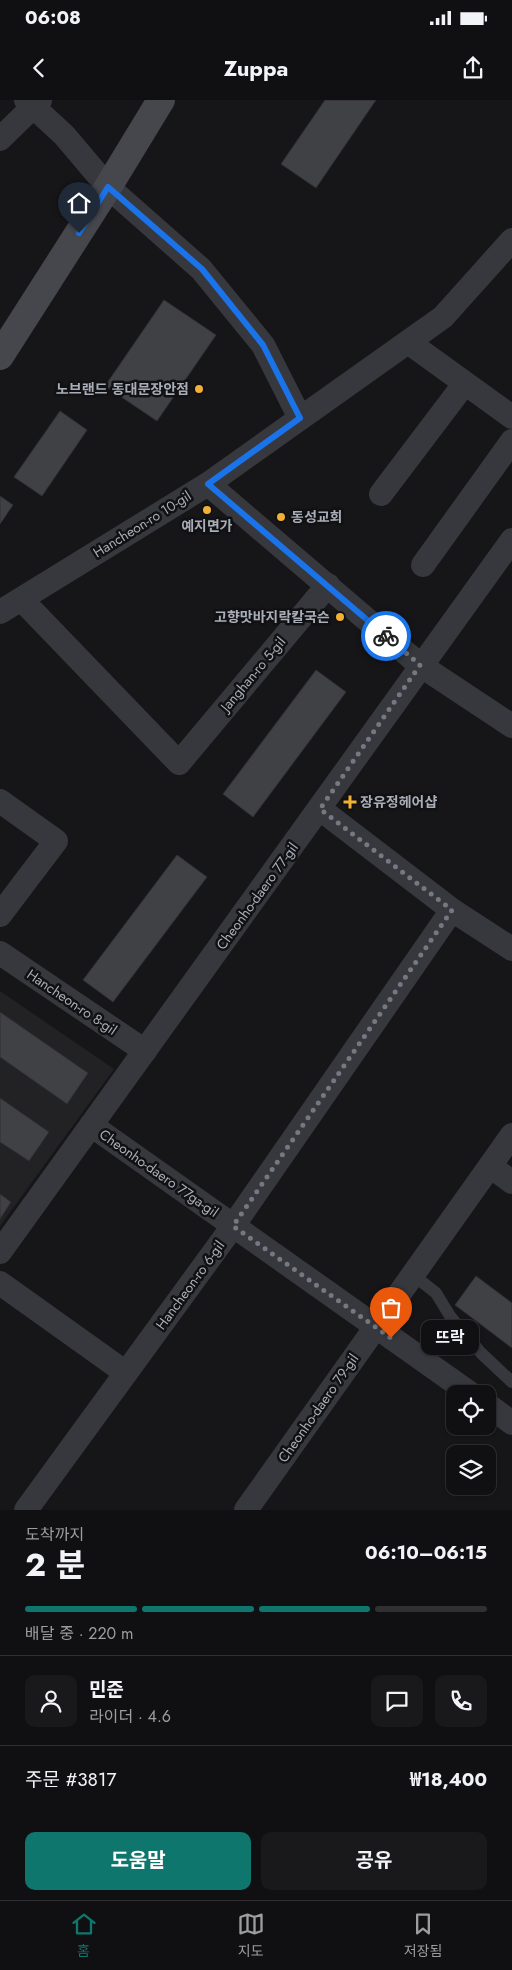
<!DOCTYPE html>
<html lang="ko">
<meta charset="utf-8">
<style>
:root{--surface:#101012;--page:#19191b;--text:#f1f3f6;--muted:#9c9d9f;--line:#303032;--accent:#0f766e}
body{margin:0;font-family:Jost,"Noto Sans KR",sans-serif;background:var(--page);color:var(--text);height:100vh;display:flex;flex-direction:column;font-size:19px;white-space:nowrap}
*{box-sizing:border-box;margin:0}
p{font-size:16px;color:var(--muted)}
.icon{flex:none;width:28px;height:28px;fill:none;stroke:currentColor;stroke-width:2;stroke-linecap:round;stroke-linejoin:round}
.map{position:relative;height:1410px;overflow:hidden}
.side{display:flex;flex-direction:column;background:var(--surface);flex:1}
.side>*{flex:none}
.fabs{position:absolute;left:446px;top:1285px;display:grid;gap:10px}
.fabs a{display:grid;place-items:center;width:50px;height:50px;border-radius:10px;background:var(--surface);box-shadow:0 1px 4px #0004,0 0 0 1px var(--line);font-size:25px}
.pin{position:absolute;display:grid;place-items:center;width:42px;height:42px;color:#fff;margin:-51px -21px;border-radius:50% 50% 50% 0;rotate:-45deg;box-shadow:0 0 5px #0007}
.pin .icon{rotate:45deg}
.courier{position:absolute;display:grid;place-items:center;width:50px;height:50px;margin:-25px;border:4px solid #1a73e8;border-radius:50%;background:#fff;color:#222;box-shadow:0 1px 6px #0007}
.bubble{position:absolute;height:35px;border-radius:10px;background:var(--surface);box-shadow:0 1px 4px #0004,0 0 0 1px var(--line);font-size:16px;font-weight:700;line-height:35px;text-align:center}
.overview em{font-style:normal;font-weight:700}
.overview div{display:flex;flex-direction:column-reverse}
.overview{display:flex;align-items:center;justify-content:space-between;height:85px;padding:0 25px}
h1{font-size:32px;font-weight:700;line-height:38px}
.bar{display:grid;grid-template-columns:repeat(4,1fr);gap:8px 5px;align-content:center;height:60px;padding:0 25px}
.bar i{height:6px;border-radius:4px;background:var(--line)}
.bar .selected{background:var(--accent)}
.bar p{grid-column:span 4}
.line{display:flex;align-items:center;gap:12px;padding:0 25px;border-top:1px solid var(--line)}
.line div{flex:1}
.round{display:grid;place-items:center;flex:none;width:52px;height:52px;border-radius:10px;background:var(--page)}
.action{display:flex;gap:10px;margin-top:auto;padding:10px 25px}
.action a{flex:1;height:58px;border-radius:10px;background:var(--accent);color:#fff;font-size:20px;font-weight:700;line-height:58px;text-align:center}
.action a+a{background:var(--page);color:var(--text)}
.status{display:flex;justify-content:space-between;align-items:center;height:35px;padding:0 25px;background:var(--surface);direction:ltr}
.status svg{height:14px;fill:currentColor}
header{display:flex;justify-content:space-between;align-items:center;height:65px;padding:0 25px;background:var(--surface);font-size:22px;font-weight:700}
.dock{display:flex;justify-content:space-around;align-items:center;height:70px;border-top:1px solid var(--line);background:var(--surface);font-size:14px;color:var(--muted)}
.dock a{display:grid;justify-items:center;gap:2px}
.dock .selected{color:var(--accent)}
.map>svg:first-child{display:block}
.built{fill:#222225}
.building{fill:#404145;stroke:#303034}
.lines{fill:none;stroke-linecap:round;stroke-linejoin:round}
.service{stroke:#37383d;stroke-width:12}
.minor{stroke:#37383d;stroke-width:24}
.secondary{stroke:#45474d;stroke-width:28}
.done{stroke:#757880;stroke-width:5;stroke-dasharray:0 9}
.route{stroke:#1a73e8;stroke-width:6}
.poi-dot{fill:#f2b134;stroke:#111113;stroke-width:2}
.labels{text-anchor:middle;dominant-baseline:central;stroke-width:5;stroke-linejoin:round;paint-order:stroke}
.poi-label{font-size:14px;font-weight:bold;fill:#a8adb8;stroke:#111113;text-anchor:end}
.street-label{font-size:14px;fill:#a8adb8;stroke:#111113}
</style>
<div class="status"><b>06:08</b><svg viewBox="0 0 49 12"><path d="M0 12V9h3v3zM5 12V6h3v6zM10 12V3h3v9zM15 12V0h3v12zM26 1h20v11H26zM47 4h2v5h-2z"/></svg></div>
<header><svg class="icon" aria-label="back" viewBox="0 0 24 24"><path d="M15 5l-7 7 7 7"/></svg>Zuppa<svg class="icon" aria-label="share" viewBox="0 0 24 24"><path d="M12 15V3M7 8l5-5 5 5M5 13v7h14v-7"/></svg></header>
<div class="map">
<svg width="512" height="1410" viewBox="0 0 512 1410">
<rect width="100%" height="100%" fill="#161618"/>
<path class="built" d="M0,891L114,969L0,1126Z"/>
<path class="building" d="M325,0H376L316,88L281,64Z
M164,200L216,235L157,321L105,286Z
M60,311L87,330L42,396L14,377Z
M0,396L13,405L0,424Z
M316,570L346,592L253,717L223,694Z
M177,755L207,777L113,902L83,880Z
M0,912L88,973L67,1004L0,957Z
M0,998L49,1032L29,1061L0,1042Z
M0,1094L11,1102L0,1119Z
M476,1176L512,1203V1248L455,1205Z"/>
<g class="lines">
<path class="service" d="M412,1174L436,1193L450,1216L481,1253L512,1282"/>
<path class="minor" d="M26,0L64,35L108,87L201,169L263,245L300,318
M0,39L40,0
M408,242L512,317
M208,384L420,565L512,626
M381,394L465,283
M423,465L512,341
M21,499L179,663L328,485
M0,512L208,384L443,217L512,140
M0,701L56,741L0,815
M320,709L452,810L512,849
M0,853L145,951
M91,1025L471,1294
M490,1066L512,1082
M0,1152L512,440
M0,1183L126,1273
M488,1305L512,1323
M26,1410L233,1126L452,810
M246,1410L512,1035"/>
<path class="secondary" d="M0,256L108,87L161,0"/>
</g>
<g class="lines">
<path class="done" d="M386,536L420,565L320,709L452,810L233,1126L391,1238"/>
<path class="route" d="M79,133L108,87L202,169L263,245L300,318L208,384L386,536"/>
</g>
<g class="poi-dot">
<circle cx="199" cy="289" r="5"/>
<circle cx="207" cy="410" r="5"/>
<circle cx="281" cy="417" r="5"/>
<circle cx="340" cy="517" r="5"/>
<path d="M347.5 694.5h5v5h5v5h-5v5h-5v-5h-5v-5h5z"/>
</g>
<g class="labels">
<g class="poi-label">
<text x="189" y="289">노브랜드 동대문장안점</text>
<text x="291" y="417" text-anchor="start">동성교회</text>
<text x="207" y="426" text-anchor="middle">예지면가</text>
<text x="330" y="517">고향맛바지락칼국슨</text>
<text x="360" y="702" text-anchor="start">장유정헤어샵</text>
</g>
<g class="street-label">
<text transform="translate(142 424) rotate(-32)">Hancheon-ro 10-gil</text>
<text transform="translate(253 574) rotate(-50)">Janghan-ro 5-gil</text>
<text transform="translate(257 796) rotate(-54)">Cheonho-daero 77-gil</text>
<text transform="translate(72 902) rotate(34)">Hancheon-ro 8-gil</text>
<text transform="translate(159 1073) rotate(35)">Cheonho-daero 77ga-gil</text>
<text transform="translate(190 1185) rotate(-54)">Hancheon-ro 6-gil</text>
<text transform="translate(318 1308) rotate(-55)">Cheonho-daero 79-gil</text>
</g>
</g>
</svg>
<div class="fabs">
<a><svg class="icon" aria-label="locate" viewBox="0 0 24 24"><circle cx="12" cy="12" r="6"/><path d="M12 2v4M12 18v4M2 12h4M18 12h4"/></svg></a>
<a><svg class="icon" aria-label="layers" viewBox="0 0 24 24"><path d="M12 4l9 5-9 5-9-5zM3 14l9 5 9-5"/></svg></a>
</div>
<div class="pin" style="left:391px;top:1238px;background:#ea580c"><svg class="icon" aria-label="bag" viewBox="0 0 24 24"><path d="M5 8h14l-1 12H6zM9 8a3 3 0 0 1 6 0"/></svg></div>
<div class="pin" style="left:79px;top:133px;background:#1f2937"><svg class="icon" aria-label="home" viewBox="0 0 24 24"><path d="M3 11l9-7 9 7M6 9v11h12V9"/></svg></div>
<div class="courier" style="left:386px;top:536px"><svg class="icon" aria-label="bike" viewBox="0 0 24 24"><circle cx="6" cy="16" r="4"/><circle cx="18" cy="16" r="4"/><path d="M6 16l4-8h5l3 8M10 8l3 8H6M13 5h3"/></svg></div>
<div class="bubble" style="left:421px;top:1220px;width:58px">뜨락</div>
</div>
<section class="side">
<div class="overview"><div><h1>2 분</h1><p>도착까지</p></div><em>06:10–06:15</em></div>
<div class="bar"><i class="selected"></i><i class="selected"></i><i class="selected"></i><i></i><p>배달 중 · 220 m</p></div>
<div class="line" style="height:90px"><a class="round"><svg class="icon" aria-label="person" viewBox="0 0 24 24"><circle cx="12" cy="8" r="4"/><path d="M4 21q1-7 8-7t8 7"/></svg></a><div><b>민준</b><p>라이더 · 4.6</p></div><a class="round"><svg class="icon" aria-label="chat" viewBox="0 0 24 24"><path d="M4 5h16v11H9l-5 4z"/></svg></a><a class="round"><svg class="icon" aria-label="phone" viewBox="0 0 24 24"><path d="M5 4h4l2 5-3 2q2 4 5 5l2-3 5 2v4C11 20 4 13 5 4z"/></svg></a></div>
<div class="line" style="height:65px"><div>주문 #3817</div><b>₩18,400</b></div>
<div class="action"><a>도움말</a><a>공유</a></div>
</section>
<nav class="dock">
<a class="selected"><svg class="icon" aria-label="home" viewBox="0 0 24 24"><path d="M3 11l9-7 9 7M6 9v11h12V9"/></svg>홈</a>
<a><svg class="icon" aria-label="map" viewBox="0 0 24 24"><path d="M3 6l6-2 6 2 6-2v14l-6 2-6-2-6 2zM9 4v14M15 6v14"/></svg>지도</a>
<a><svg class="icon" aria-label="saved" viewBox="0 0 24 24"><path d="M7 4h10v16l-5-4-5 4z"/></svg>저장됨</a>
</nav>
